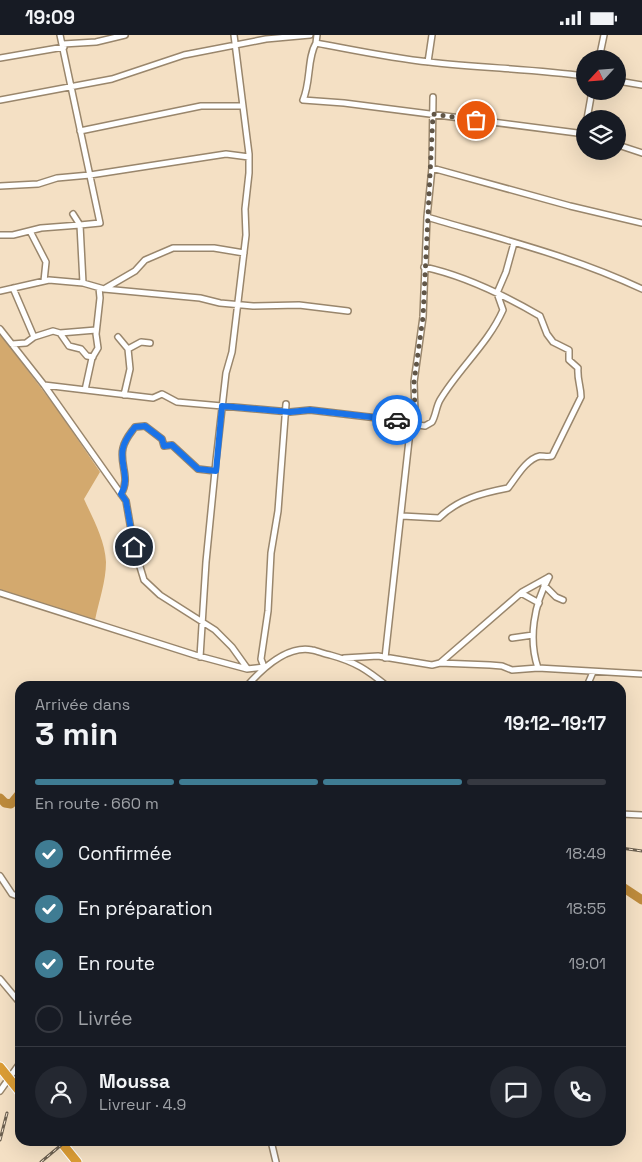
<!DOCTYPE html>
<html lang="fr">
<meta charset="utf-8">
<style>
:root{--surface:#171b24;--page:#242831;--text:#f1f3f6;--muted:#9ea1a6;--line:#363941;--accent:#3f7c93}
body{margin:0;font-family:"Space Grotesk",sans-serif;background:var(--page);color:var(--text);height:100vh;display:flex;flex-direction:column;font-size:19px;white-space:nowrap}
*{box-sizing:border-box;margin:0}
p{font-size:16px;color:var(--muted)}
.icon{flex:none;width:28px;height:28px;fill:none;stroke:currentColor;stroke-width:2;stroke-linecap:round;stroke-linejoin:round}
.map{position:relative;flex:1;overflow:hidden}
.details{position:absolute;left:15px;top:646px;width:611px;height:465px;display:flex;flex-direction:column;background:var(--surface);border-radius:15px;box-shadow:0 5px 20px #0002}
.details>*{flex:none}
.needle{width:32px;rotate:244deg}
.controls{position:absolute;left:576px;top:15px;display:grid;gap:10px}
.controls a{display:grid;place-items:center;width:50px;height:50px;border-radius:50%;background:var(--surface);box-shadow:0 5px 20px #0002;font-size:25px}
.pin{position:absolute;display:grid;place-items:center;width:42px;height:42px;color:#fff;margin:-21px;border:2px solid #fff;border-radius:50%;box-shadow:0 1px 5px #0007}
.courier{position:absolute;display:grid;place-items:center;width:50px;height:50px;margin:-25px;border:4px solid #1a73e8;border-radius:50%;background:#fff;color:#222;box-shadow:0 1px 6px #0007}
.overview em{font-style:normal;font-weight:700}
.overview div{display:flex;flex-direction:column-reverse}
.overview{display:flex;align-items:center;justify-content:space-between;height:85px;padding:0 20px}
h1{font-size:32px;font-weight:700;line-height:38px}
.bar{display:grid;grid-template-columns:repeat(4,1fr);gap:8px 5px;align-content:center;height:60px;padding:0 20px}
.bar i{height:6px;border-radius:4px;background:var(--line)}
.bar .selected{background:var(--accent)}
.bar p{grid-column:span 4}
.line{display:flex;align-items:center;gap:12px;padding:0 20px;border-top:1px solid var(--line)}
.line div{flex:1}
.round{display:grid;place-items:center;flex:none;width:52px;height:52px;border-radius:26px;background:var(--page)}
ol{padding:0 20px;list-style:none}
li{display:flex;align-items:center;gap:15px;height:55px}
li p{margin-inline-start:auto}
li .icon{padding:5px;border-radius:50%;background:var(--accent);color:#fff;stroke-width:4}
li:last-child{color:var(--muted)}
li i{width:28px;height:28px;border:2px solid var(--line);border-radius:50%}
.status{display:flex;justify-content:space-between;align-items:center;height:35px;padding:0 25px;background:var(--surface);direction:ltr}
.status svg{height:14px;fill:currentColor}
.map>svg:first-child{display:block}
.green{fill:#d3a96e}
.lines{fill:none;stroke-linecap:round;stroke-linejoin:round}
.river{stroke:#be8b3c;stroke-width:9}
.street-casing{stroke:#99866c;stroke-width:8}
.highway-casing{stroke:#fff;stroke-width:11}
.street{stroke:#fff;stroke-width:5}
.highway{stroke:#dc9d35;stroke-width:9}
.rail-casing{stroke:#6d6151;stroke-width:3}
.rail{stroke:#feedd7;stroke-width:1;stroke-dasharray:4;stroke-linecap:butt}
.done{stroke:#615647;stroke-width:5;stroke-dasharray:0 9}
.route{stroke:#1a73e8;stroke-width:6}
</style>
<div class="status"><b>19:09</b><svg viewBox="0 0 49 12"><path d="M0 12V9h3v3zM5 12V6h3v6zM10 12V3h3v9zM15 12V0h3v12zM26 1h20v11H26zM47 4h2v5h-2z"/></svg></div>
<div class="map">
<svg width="642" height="1127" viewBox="0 0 642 1127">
<rect width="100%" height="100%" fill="#f4e0c4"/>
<path class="green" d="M0,299L57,374L100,437L84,464C93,484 105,505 106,527C106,546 99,566 95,585L0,555Z"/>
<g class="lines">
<path class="river" d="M0,763L5,768L11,769L20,758
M621,851L642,865"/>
<g class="street-casing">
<path id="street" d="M60,0L100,188L80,190L83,248
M317,0L316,8C354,15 391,23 429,27C481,33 533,34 585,41
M316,8C307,23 311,47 303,65L344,68L585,99
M63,9L96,7L125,0
M0,23L64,12
M599,24L604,0
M428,27L432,0
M618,46L642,50
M0,65L112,44L184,20L266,4L310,0
M587,84L592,56
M80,96L201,71H243
M618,110L642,118
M432,133L570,171L642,188
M0,151L38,149L57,143L90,140L226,119L249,122
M73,179L80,190
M427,182C501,204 572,221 642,254
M30,196L46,227L44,246
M0,200H13L41,193L80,190
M104,254L135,236L145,225L173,213H214L244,218
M0,256L49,245L83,248L104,254L200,263L220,268L253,271L299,270L348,276
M0,294L44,350L126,466L134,512L144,545L160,560L215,595L232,612L247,633
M60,298L96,295
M34,302L53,296L60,298L69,311L81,314L87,321L93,322
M118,302L128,314L141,307L150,308
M12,309L26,308L34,302L13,253
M44,350L153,363L162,359L177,367L290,377L310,375L411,387
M85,355L92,323L98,313L96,299L100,263L99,253
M124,360L130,334L128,314
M411,389L425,391L432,387C436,380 436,372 440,365C459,333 488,309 503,275L497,258L506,237L514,208
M121,459C131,443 119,429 123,413C125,404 130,399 135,392L145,391L162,404L164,411L172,410L198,434L215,436
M402,481L439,483C458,464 482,458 508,453C516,443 526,424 540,421C544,421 548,422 552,421L581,362C581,351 577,345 578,333L569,325V315L553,307L547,299L540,281C504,260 466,241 424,232
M544,550L556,562L563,565
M0,558L195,620L247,634L264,632L261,624L268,576L271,518L278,476L286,369
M521,558L539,568L538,570
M512,603L533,600
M200,622L206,527L216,426L226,338L232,317L246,200L245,174L249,138V119L234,0
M344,623L378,621L432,630L440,628L490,630L502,631L512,635L538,633L642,639
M385,623L411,387L415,378L414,347L423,282L427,182L432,133L433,62
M440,628L522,557L549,542
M538,633C528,604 534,569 549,542
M247,651C262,634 287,610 312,615C318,616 324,619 330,620C356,627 367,635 387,651
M587,651L593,637
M621,779L642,780
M0,841L12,859L20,862
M0,944L20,968
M0,1056L20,1028
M271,1106L276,1127"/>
</g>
<g class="highway-casing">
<path id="highway" d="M0,1032L20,1057
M60,1106L77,1127"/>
</g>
<use href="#street" class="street"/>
<use href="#highway" class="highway"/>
<g class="rail-casing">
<path id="rail" d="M621,813L642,816
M0,1105L7,1078
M41,1127L66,1106"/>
</g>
<use href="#rail" class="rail"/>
</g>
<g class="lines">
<path class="done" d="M397,385L411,386L415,378L414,347L423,282L433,79L476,85"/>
<path class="route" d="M134,512L126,466L121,459C131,443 119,429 123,413C125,404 130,399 135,392L145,391L162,404L164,411L172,410L198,434L216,436L222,371L290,377L310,375L397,385"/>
</g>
</svg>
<div class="controls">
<a><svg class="needle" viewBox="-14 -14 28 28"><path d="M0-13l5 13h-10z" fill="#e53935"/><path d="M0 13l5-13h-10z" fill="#9ea1a6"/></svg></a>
<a><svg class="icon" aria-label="layers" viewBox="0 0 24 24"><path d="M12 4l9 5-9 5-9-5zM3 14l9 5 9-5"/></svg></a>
</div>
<div class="pin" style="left:476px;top:85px;background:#ea580c"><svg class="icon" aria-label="bag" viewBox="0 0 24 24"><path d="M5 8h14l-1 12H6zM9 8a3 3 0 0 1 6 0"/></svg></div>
<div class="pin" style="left:134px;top:512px;background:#1f2937"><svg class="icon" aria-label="home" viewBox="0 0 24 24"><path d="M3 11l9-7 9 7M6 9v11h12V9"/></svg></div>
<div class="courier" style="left:397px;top:385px"><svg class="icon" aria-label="car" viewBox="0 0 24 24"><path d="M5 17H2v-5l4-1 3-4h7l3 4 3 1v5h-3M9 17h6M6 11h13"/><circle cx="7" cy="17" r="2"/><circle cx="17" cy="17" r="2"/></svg></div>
<section class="details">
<div class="overview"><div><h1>3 min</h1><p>Arrivée dans</p></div><em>19:12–19:17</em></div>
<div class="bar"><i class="selected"></i><i class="selected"></i><i class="selected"></i><i></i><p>En route · 660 m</p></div>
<ol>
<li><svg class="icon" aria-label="check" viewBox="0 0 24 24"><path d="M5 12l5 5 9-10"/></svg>Confirmée<p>18:49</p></li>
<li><svg class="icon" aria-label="check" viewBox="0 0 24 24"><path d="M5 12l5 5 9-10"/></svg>En préparation<p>18:55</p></li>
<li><svg class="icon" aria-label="check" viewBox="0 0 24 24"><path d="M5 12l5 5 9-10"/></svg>En route<p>19:01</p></li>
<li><i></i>Livrée</li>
</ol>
<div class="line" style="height:90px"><a class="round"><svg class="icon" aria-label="person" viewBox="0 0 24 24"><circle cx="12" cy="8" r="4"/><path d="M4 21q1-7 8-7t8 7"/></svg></a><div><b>Moussa</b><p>Livreur · 4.9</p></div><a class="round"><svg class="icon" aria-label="chat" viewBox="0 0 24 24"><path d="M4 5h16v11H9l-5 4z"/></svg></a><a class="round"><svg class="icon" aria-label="phone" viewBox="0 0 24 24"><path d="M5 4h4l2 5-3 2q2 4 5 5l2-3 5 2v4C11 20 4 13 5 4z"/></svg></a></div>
</section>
</div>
